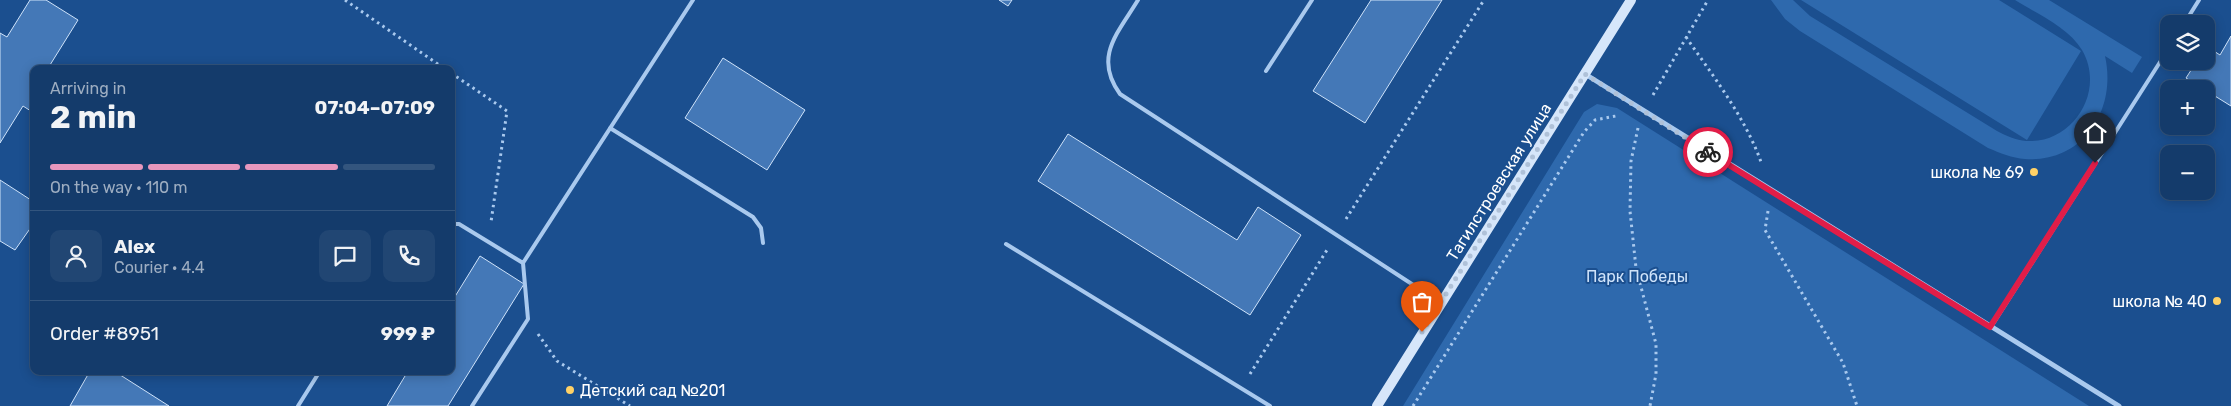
<!DOCTYPE html>
<meta charset="utf-8">
<style>
:root{--surface:#143b6b;--page:#214673;--text:#f1f3f6;--muted:#9dadc1;--line:#33557e;--accent:#e797bd}
body{margin:0;font-family:Rubik,sans-serif;background:var(--page);color:var(--text);height:100vh;display:flex;flex-direction:column;font-size:19px;white-space:nowrap}
*{box-sizing:border-box;margin:0}
p{font-size:16px;color:var(--muted)}
.icon{flex:none;width:28px;height:28px;fill:none;stroke:currentColor;stroke-width:2;stroke-linecap:round;stroke-linejoin:round}
.map{position:relative;flex:1;overflow:hidden}
.side{position:absolute;left:30px;top:65px;width:425px;height:310px;display:flex;flex-direction:column;background:var(--surface);border-radius:10px;box-shadow:0 2px 12px #0003,0 0 0 1px var(--line)}
.side>*{flex:none}
.controls{position:absolute;left:2160px;top:15px;display:grid;gap:10px}
.controls a{display:grid;place-items:center;width:55px;height:55px;border-radius:10px;background:var(--surface);box-shadow:0 2px 12px #0003,0 0 0 1px var(--line);font-size:25px}
.pin{position:absolute;display:grid;place-items:center;width:42px;height:42px;color:#fff;margin:-51px -21px;border-radius:50% 50% 50% 0;rotate:-45deg;box-shadow:0 0 5px #0007}
.pin .icon{rotate:45deg}
.courier{position:absolute;display:grid;place-items:center;width:50px;height:50px;margin:-25px;border:4px solid #e11d48;border-radius:50%;background:#fff;color:#222;box-shadow:0 1px 6px #0007}
.summary em{font-style:normal;font-weight:700}
.summary div{display:flex;flex-direction:column-reverse}
.summary{display:flex;align-items:center;justify-content:space-between;height:85px;padding:0 20px}
h1{font-size:32px;font-weight:700;line-height:38px}
.bar{display:grid;grid-template-columns:repeat(4,1fr);gap:8px 5px;align-content:center;height:60px;padding:0 20px}
.bar i{height:6px;border-radius:4px;background:var(--line)}
.bar .current{background:var(--accent)}
.bar p{grid-column:span 4}
.line{display:flex;align-items:center;gap:12px;padding:0 20px;border-top:1px solid var(--line)}
.line div{flex:1}
.round{display:grid;place-items:center;flex:none;width:52px;height:52px;border-radius:10px;background:var(--page)}
.map>svg:first-child{display:block}
.green{fill:#2e69ad}
.building{fill:#4478b7;stroke:#cfe3fa}
.lines{fill:none;stroke-linecap:round;stroke-linejoin:round}
.path{stroke:#a9c9ee;stroke-width:3;stroke-dasharray:2.5 4;stroke-linecap:butt}
.lane{stroke:#a9c9ee;stroke-width:4}
.street{stroke:#a9c9ee;stroke-width:5}
.secondary{stroke:#d6e6fa;stroke-width:10}
.done{stroke:#afc1d8;stroke-width:5;stroke-dasharray:0 9}
.route{stroke:#e11d48;stroke-width:6}
.poi-dot{fill:#ffd166;stroke:#1b4f8f;stroke-width:2}
.labels{text-anchor:middle;dominant-baseline:central;stroke-width:4;stroke-linejoin:round;paint-order:stroke}
.poi-label{font-size:16px;fill:#fff;stroke:#1b4f8f;text-anchor:end}
.street-label{font-size:16px;fill:#fff;stroke:#1b4f8f}
.park-label{font-size:16px;fill:#cfe3fa;stroke:#1b4f8f}
</style>
<div class="map">
<svg width="2231" height="406" viewBox="0 0 2231 406">
<rect width="100%" height="100%" fill="#1b4f8f"/>
<path class="green" d="M1771,0H1793L1810,16L1997,131C2006,136 2016,140 2026,141C2073,144 2106,91 2082,50C2068,27 2037,14 2015,0H2049L2142,57L2132,73L2105,56C2117,109 2084,163 2025,159C2012,158 2000,153 1988,148L1800,31L1785,19Z
M1801,0H1999L2081,51L2027,140Z
M1597,104L1617,108L2089,406H1403L1584,112Z"/>
<path class="building" d="M30,0H46L78,20L50,65L56,69H34V113L23,106L0,143V33L7,37Z
M999,0H1012L1008,6Z
M1371,0H1442L1365,123L1313,91Z
M2231,36V106L2186,78L2197,61H2206V46L2220,55Z
M723,58L805,110L767,170L685,118Z
M1068,134L1237,240L1258,207L1301,235L1250,315L1038,181Z
M0,180L34,202V223L15,250L0,241Z
M480,256L524,284L448,406H387L408,371H451V303Z
M90,371H114L169,406H70Z"/>
<g class="lines">
<path class="path" d="M345,0L445,69
M1686,37C1713,76 1745,117 1761,162
M451,73L507,111L491,222
M1653,95L1708,0
M1638,128L1631,161L1630,211L1636,268L1656,344V374L1650,406
M1768,211L1765,230L1843,363L1857,406
M1346,219L1484,0
M538,334L557,361L630,406
M1250,374L1327,250
M1413,406L1584,132L1595,120L1616,116"/>
<path class="lane" d="M1138,0C1118,33 1093,57 1120,94L1441,303
M2184,24L2199,0
M1266,71L1312,0
M610,128L753,217L761,228L763,243
M451,224H459L523,263
M1006,244L1270,406
M1991,327L2169,48
M298,406L320,371
M472,406L528,319L523,263L693,0"/>
<path class="street" d="M1585,74L2119,406"/>
<path class="secondary" d="M1377,406L1631,0"/>
</g>
<g class="lines">
<path class="done" d="M1422,332L1585,74L1708,152"/>
<path class="route" d="M1708,152L1990,327L2095,163"/>
</g>
<g class="poi-dot">
<circle cx="2034" cy="172" r="5"/>
<circle cx="2217" cy="301" r="5"/>
<circle cx="570" cy="390" r="5"/>
</g>
<g class="labels">
<g class="poi-label">
<text x="2024" y="172">школа № 69</text>
<text x="2207" y="301">школа № 40</text>
<text x="580" y="390" text-anchor="start">Детский сад №201</text>
</g>
<g class="street-label">
<text transform="translate(1499 182) rotate(-58)">Тагилстроевская улица</text>
</g>
<g class="park-label">
<text x="1637" y="276">Парк Победы</text>
</g>
</g>
</svg>
<div class="controls">
<a><svg class="icon" aria-label="layers" viewBox="0 0 24 24"><path d="M12 4l9 5-9 5-9-5zM3 14l9 5 9-5"/></svg></a>
<a>+</a>
<a>−</a>
</div>
<div class="pin" style="left:1422px;top:332px;background:#ea580c"><svg class="icon" aria-label="bag" viewBox="0 0 24 24"><path d="M5 8h14l-1 12H6zM9 8a3 3 0 0 1 6 0"/></svg></div>
<div class="pin" style="left:2095px;top:163px;background:#1f2937"><svg class="icon" aria-label="home" viewBox="0 0 24 24"><path d="M3 11l9-7 9 7M6 9v11h12V9"/></svg></div>
<div class="courier" style="left:1708px;top:152px"><svg class="icon" aria-label="bike" viewBox="0 0 24 24"><circle cx="6" cy="16" r="4"/><circle cx="18" cy="16" r="4"/><path d="M6 16l4-8h5l3 8M10 8l3 8H6M13 5h3"/></svg></div>
<section class="side">
<div class="summary"><div><h1>2 min</h1><p>Arriving in</p></div><em>07:04–07:09</em></div>
<div class="bar"><i class="current"></i><i class="current"></i><i class="current"></i><i></i><p>On the way · 110 m</p></div>
<div class="line" style="height:90px"><a class="round"><svg class="icon" aria-label="person" viewBox="0 0 24 24"><circle cx="12" cy="8" r="4"/><path d="M4 21q1-7 8-7t8 7"/></svg></a><div><b>Alex</b><p>Courier · 4.4</p></div><a class="round"><svg class="icon" aria-label="chat" viewBox="0 0 24 24"><path d="M4 5h16v11H9l-5 4z"/></svg></a><a class="round"><svg class="icon" aria-label="phone" viewBox="0 0 24 24"><path d="M5 4h4l2 5-3 2q2 4 5 5l2-3 5 2v4C11 20 4 13 5 4z"/></svg></a></div>
<div class="line" style="height:65px"><div>Order #8951</div><b>999 ₽</b></div>
</section>
</div>
